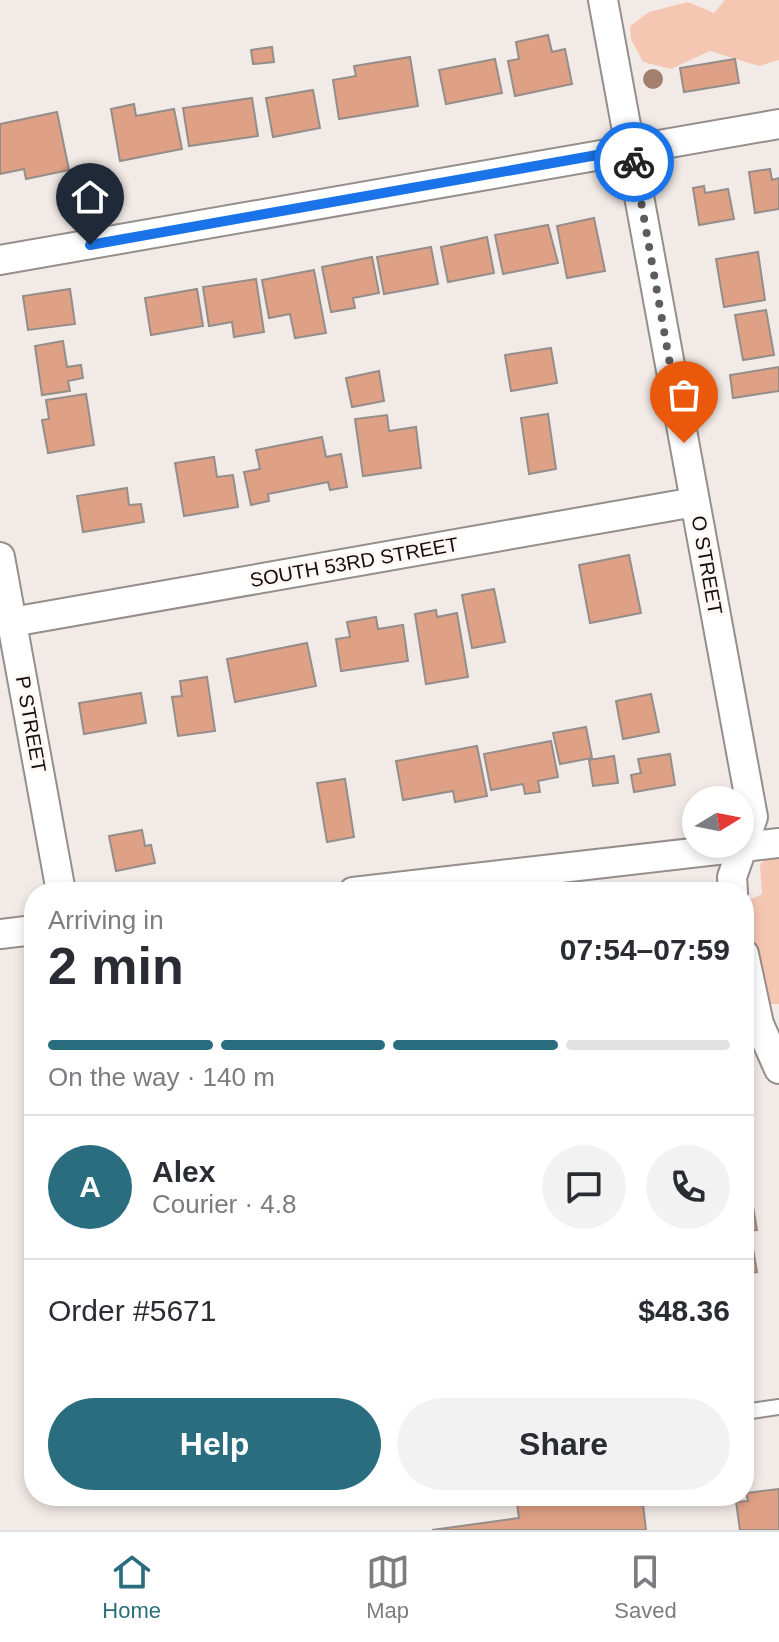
<!DOCTYPE html>
<meta charset="utf-8">
<style>
:root{--surface:#fff;--page:#f2f2f3;--text:#2b2b33;--muted:#7c7c81;--line:#e1e1e2;--accent:#296d7e}
body{margin:0;font-family:Arial,sans-serif;background:var(--page);color:var(--text);height:100vh;display:flex;flex-direction:column;font-size:30px;white-space:nowrap}
*{box-sizing:border-box;margin:0}
p{font-size:26px;color:var(--muted)}
.icon{flex:none;width:44px;height:44px;fill:none;stroke:currentColor;stroke-width:2;stroke-linecap:round;stroke-linejoin:round}
.map{position:relative;flex:1;overflow:hidden}
.side{position:absolute;left:24px;top:882px;width:730px;height:624px;display:flex;flex-direction:column;background:var(--surface);border-radius:32px;box-shadow:0 4px 12px #0003}
.side>*{flex:none}
.needle{width:52px;rotate:80deg}
.controls{position:absolute;left:682px;top:786px;display:grid;gap:16px}
.controls a{display:grid;place-items:center;width:72px;height:72px;border-radius:50%;background:var(--surface);box-shadow:0 4px 12px #0003;font-size:40px}
.pin{position:absolute;display:grid;place-items:center;width:68px;height:68px;color:#fff;margin:-82px -34px;border-radius:50% 50% 50% 0;rotate:-45deg;box-shadow:0 0 8px #0007}
.pin .icon{rotate:45deg}
.courier{position:absolute;display:grid;place-items:center;width:80px;height:80px;margin:-40px;border:6px solid #1a73e8;border-radius:50%;background:#fff;color:#222;box-shadow:0 2px 10px #0007}
.overview em{font-style:normal;font-weight:700}
.overview div{display:flex;flex-direction:column-reverse}
.overview{display:flex;align-items:center;justify-content:space-between;height:136px;padding:0 24px}
h1{font-size:52px;font-weight:700;line-height:60px}
.bar{display:grid;grid-template-columns:repeat(4,1fr);gap:12px 8px;align-content:center;height:96px;padding:0 24px}
.bar i{height:10px;border-radius:6px;background:var(--line)}
.bar .on{background:var(--accent)}
.bar p{grid-column:span 4}
.line{display:flex;align-items:center;gap:20px;padding:0 24px;border-top:2px solid var(--line)}
.line div{flex:1}
.round{display:grid;place-items:center;flex:none;width:84px;height:84px;border-radius:42px;background:var(--page)}
.action{display:flex;gap:16px;margin-top:auto;padding:16px 24px}
.action a{flex:1;height:92px;border-radius:48px;background:var(--accent);color:#fff;font-size:32px;font-weight:700;line-height:92px;text-align:center}
.action a+a{background:var(--page);color:var(--text)}
.dock{display:flex;justify-content:space-around;align-items:center;height:112px;border-top:2px solid var(--line);background:var(--surface);font-size:22px;color:var(--muted)}
.dock a{display:grid;justify-items:center;gap:4px}
.dock .on{color:var(--accent)}
.map>svg:first-child{display:block}
.green{fill:#f5c7b2}
.building{fill:#dfa185;stroke:#948d8a;stroke-width:2}
.lines{fill:none;stroke-linecap:round;stroke-linejoin:round}
.lane-casing{stroke:#958e8b;stroke-width:18}
.street-casing{stroke:#958e8b;stroke-width:32}
.lane{stroke:#fff;stroke-width:14}
.street{stroke:#fff;stroke-width:28}
.tree{fill:#a3806e}
.done{stroke:#605c5a;stroke-width:8;stroke-dasharray:0 14.4}
.route{stroke:#1a73e8;stroke-width:10}
.labels{text-anchor:middle;dominant-baseline:central;stroke-width:6;stroke-linejoin:round;paint-order:stroke}
.street-label{font-size:20px;fill:#120f0e;stroke:#fff7f3}
</style>
<div class="map">
<svg width="779" height="1530" viewBox="0 0 779 1530">
<rect width="100%" height="100%" fill="#f2eae6"/>
<path class="green" d="M725,0H779V60L759,66L710,51L671,69L643,62L631,39L630,26L649,12L688,2L714,13Z
M773,855H779V1004H758L761,971L758,946L747,939L744,915L749,900L762,894L760,864Z"/>
<path class="building" d="M548,35L552,52L565,49L572,84L515,96L508,61L519,59L516,42Z
M272,47L274,62L253,64L251,50Z
M410,57L418,106L339,119L333,80L356,76L354,66Z
M495,59L502,93L446,104L439,70Z
M735,59L739,83L684,92L680,68Z
M313,90L320,128L273,137L266,98Z
M252,98L258,136L189,146L183,108Z
M134,104L136,116L174,109L182,149L120,161L111,109Z
M57,112L69,170L26,179L24,169L0,174V124Z
M770,169L772,180L779,178V209L755,213L749,172Z
M704,186L705,193L728,189L734,219L699,225L693,188Z
M594,218L605,271L567,278L557,226Z
M548,225L558,263L503,274L495,235Z
M487,237L494,273L448,282L441,247Z
M431,247L438,284L384,294L377,257Z
M758,252L765,300L724,307L716,259Z
M372,257L379,293L353,298L355,308L331,312L322,267Z
M314,270L326,333L295,338L290,314L269,318L262,280Z
M256,279L264,332L234,337L232,322L209,326L203,287Z
M70,289L75,324L28,330L23,296Z
M197,289L203,326L151,335L145,298Z
M766,310L774,355L743,360L735,315Z
M63,341L67,367L81,365L83,378L68,381L70,391L42,395L35,346Z
M551,348L557,383L511,391L505,355Z
M779,367V391L733,398L730,375Z
M379,371L384,401L352,407L346,378Z
M86,394L94,445L48,453L42,420L49,419L46,400Z
M548,414L556,469L529,474L521,418Z
M387,415L389,431L416,427L421,468L363,476L355,419Z
M322,437L326,457L341,454L347,487L330,490L328,482L268,494L269,501L251,505L244,472L260,469L256,450Z
M214,457L217,477L233,475L238,507L184,516L175,463Z
M127,488L129,505L141,504L144,522L83,532L77,496Z
M629,555L641,613L590,623L579,565Z
M494,589L505,642L472,648L462,595Z
M436,610L437,617L457,613L468,677L426,684L415,614Z
M376,617L378,629L403,625L408,661L341,671L336,639L350,637L347,622Z
M307,643L316,686L235,702L227,659Z
M207,677L215,731L178,736L172,697L182,696L180,681Z
M141,693L146,723L84,734L79,703Z
M651,694L659,732L623,739L616,701Z
M586,727L592,758L560,764L553,733Z
M551,741L558,777L538,781L540,792L525,794L523,784L491,790L484,754Z
M477,746L487,796L455,802L453,791L403,800L396,761Z
M670,754L675,785L634,792L631,775L641,773L638,759Z
M614,756L618,783L593,786L589,760Z
M345,779L354,837L327,842L317,783Z
M142,830L145,846L151,845L155,863L116,871L109,836Z
M752,1201L757,1230L750,1231L757,1272L744,1275V1202Z
M779,1489V1530H740L736,1502L748,1501L746,1493Z
M516,1496H642L646,1530H432L519,1518Z"/>
<g class="lines">
<g class="lane-casing">
<path id="lane" d="M744,1412L779,1407"/>
</g>
<g class="street-casing">
<path id="street" d="M603,0L753,817L732,877L733,892
M0,260L779,124
M0,557L61,892
M12,622L695,502
M353,892L779,843
M0,934L34,930
M744,954L759,1024L779,1069"/>
</g>
<use href="#lane" class="lane"/>
<use href="#street" class="street"/>
</g>
<circle class="tree" cx="653" cy="79" r="10"/>
<g class="lines">
<path class="done" d="M634,162L684,443"/>
<path class="route" d="M90,245L631,149L634,162"/>
</g>
<g class="labels">
<g class="street-label">
<text transform="translate(354 562) rotate(-10)">SOUTH 53RD STREET</text>
<text transform="translate(707 565) rotate(80)">O STREET</text>
<text transform="translate(31 724) rotate(80)">P STREET</text>
</g>
</g>
</svg>
<div class="controls">
<a><svg class="needle" viewBox="-14 -14 28 28"><path d="M0-13l5 13h-10z" fill="#e53935"/><path d="M0 13l5-13h-10z" fill="#7c7c81"/></svg></a>
</div>
<div class="pin" style="left:684px;top:443px;background:#ea580c"><svg class="icon" aria-label="bag" viewBox="0 0 24 24"><path d="M5 8h14l-1 12H6zM9 8a3 3 0 0 1 6 0"/></svg></div>
<div class="pin" style="left:90px;top:245px;background:#1f2937"><svg class="icon" aria-label="home" viewBox="0 0 24 24"><path d="M3 11l9-7 9 7M6 9v11h12V9"/></svg></div>
<div class="courier" style="left:634px;top:162px"><svg class="icon" aria-label="bike" viewBox="0 0 24 24"><circle cx="6" cy="16" r="4"/><circle cx="18" cy="16" r="4"/><path d="M6 16l4-8h5l3 8M10 8l3 8H6M13 5h3"/></svg></div>
<section class="side">
<div class="overview"><div><h1>2 min</h1><p>Arriving in</p></div><em>07:54–07:59</em></div>
<div class="bar"><i class="on"></i><i class="on"></i><i class="on"></i><i></i><p>On the way · 140 m</p></div>
<div class="line" style="height:144px"><b class="round" style="background:var(--accent);color:#fff">A</b><div><b>Alex</b><p>Courier · 4.8</p></div><a class="round"><svg class="icon" aria-label="chat" viewBox="0 0 24 24"><path d="M4 5h16v11H9l-5 4z"/></svg></a><a class="round"><svg class="icon" aria-label="phone" viewBox="0 0 24 24"><path d="M5 4h4l2 5-3 2q2 4 5 5l2-3 5 2v4C11 20 4 13 5 4z"/></svg></a></div>
<div class="line" style="height:104px"><div>Order #5671</div><b>$48.36</b></div>
<div class="action"><a>Help</a><a>Share</a></div>
</section>
</div>
<nav class="dock">
<a class="on"><svg class="icon" aria-label="home" viewBox="0 0 24 24"><path d="M3 11l9-7 9 7M6 9v11h12V9"/></svg>Home</a>
<a><svg class="icon" aria-label="map" viewBox="0 0 24 24"><path d="M3 6l6-2 6 2 6-2v14l-6 2-6-2-6 2zM9 4v14M15 6v14"/></svg>Map</a>
<a><svg class="icon" aria-label="saved" viewBox="0 0 24 24"><path d="M7 4h10v16l-5-4-5 4z"/></svg>Saved</a>
</nav>
